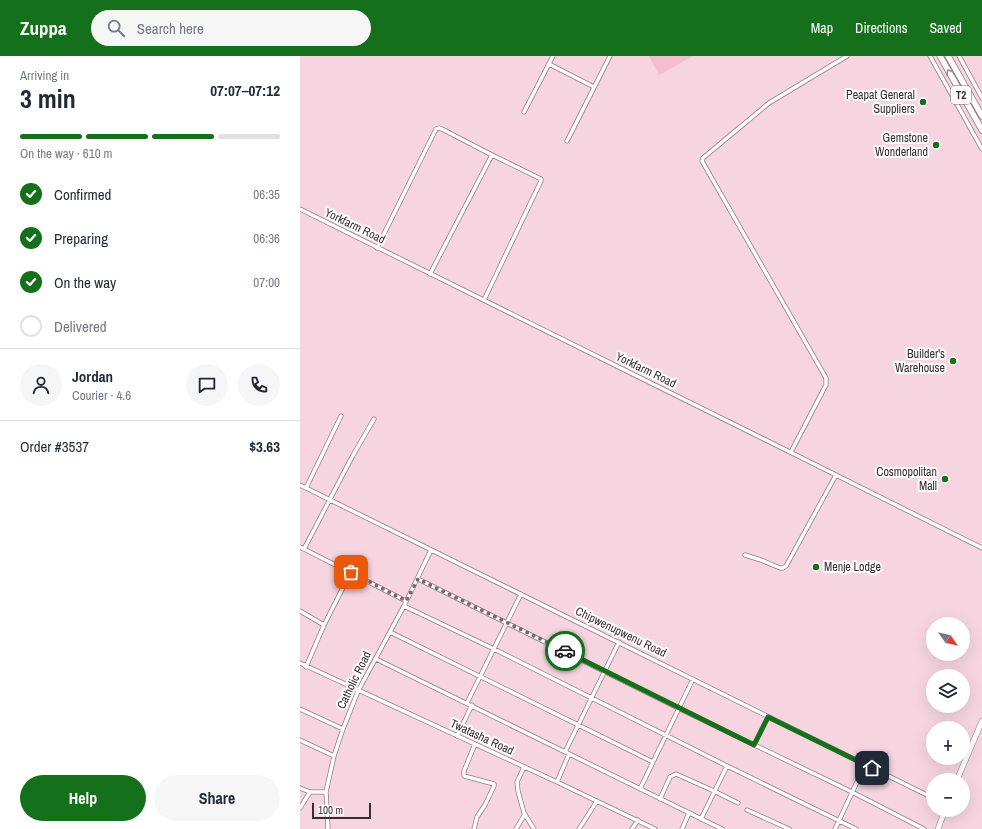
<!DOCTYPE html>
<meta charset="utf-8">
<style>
:root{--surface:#fff;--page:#f6f6f7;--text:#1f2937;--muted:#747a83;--line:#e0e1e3;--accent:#15701c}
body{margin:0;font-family:"Archivo Narrow",sans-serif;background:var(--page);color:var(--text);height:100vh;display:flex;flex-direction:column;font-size:15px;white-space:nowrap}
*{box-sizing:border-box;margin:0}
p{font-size:13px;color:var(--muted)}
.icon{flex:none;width:22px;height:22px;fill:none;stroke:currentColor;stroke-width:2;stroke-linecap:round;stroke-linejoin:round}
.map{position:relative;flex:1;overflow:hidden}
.side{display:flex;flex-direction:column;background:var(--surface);width:300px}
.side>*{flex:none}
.needle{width:26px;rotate:124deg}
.buttons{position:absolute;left:626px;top:561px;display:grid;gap:8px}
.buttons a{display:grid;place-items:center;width:44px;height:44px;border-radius:50%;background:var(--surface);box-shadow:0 4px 16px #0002;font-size:20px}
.scale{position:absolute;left:12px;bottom:10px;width:59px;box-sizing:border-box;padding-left:4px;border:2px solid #392d32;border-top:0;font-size:11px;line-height:14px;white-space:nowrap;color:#392d32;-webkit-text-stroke:3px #fff;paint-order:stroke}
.pin{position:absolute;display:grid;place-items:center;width:34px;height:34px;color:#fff;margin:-17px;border-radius:8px;box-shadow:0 2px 6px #0006}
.courier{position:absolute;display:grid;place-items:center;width:40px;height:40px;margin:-20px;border:3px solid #15701c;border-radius:50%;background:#fff;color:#222;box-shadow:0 1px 5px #0007}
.overview em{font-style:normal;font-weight:800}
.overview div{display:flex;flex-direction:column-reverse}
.overview{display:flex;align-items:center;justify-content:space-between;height:68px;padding:0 20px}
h1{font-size:26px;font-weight:800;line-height:30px}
.bar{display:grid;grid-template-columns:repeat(4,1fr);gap:6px 4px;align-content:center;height:48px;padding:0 20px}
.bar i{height:5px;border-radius:3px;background:var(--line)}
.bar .on{background:var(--accent)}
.bar p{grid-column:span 4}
.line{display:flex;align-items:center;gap:10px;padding:0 20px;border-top:1px solid var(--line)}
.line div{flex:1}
.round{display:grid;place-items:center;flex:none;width:42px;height:42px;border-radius:21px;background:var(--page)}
ol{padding:0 20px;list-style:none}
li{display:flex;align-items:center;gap:12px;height:44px}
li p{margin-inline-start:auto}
li .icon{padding:4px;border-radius:50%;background:var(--accent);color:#fff;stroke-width:4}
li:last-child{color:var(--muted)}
li i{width:22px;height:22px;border:2px solid var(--line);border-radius:50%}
.action{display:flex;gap:8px;margin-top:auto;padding:8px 20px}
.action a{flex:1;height:46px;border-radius:24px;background:var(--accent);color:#fff;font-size:16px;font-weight:800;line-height:46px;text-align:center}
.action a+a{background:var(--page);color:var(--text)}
header{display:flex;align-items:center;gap:24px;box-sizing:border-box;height:56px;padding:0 20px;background:var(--accent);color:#fff}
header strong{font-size:19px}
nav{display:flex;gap:22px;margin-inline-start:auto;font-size:14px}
.search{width:280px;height:36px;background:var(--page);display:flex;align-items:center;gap:10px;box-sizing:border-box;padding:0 14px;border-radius:22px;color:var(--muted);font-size:15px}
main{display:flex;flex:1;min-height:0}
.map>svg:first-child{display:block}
.green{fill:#f4bdd2}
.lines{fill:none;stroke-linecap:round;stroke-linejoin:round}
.street-casing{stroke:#977985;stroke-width:5}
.secondary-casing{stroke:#977985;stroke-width:6}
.primary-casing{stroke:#977985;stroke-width:7}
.street{stroke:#fff;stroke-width:3.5}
.secondary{stroke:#fff;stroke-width:5}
.primary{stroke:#fff;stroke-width:5.5}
.oneway{stroke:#9c9698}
.done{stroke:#7b686f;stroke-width:4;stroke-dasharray:0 7.2}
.route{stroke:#15701c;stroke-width:5}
.poi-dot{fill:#15701c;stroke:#fff;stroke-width:1.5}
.labels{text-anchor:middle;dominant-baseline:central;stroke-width:4;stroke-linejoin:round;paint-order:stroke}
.shield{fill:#fff;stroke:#746c70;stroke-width:1}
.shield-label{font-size:11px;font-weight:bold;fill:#392d32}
.poi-label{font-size:12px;fill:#392d32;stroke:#fff;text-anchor:end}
.street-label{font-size:12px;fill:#392d32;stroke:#fff}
</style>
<header>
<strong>Zuppa</strong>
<div class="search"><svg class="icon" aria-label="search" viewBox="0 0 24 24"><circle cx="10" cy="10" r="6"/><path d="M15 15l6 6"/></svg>Search here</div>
<nav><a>Map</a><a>Directions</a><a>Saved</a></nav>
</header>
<main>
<section class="side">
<div class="overview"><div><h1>3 min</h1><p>Arriving in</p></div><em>07:07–07:12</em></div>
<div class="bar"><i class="on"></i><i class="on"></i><i class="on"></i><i></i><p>On the way · 610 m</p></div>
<ol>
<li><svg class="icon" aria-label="check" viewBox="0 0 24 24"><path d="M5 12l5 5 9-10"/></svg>Confirmed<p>06:35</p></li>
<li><svg class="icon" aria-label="check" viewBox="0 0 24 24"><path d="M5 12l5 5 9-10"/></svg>Preparing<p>06:36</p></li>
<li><svg class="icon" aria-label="check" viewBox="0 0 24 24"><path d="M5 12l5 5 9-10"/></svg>On the way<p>07:00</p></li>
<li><i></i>Delivered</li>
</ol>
<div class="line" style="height:72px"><a class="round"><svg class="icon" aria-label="person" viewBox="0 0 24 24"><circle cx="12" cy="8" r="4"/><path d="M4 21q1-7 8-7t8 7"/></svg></a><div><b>Jordan</b><p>Courier · 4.6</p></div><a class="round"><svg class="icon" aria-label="chat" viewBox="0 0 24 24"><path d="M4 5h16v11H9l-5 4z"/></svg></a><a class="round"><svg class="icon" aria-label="phone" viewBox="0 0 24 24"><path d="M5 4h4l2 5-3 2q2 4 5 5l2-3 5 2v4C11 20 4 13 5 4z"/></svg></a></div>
<div class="line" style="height:52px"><div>Order #3537</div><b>$3.63</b></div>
<div class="action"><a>Help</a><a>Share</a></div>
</section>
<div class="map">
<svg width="682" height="773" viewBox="0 0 682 773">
<rect width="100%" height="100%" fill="#f6d5e1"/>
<path class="green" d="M349,0H393L359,19Z"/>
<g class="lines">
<g class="street-casing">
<path id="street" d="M630,0L682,93
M659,0L682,42
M249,8L294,31
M224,56L253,0
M267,85L310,0
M0,153L500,401L682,492
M77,192L136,73L139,72L142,73L192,99L241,123V125L184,244
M130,218L192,99
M491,396L526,329V322L402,105L403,102L469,47L547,0
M0,429L633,742
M6,432L41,360
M0,491L106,545
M4,493L52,401L74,363
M445,499L461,504L480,512H483L486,510L536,419
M118,523L378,652L552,736L624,773
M104,550L194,593L427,710L556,773
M0,555L24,569
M90,576L353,706
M76,603L422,773
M0,607L257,726L355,773
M6,611L24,569L51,516
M167,647L221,538
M0,653L43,673
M157,680L172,649
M0,684L34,700
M454,689L468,661
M265,696L319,586
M224,711L217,726L218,735L224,757L234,773
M257,726L269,698
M0,732L10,736H26
M340,733L393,623
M360,743L370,721L376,718L414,735L438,747
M0,752L10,736
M447,754L489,773
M401,763L427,710
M28,773L26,736L34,700L43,673L58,635L104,550L131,494
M174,773L177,761L185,749L194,730V728L164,720V715L175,688
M216,773L225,758
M279,773L297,745
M332,773L338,764
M382,773L389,757
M535,773L565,709"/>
</g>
<g class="secondary-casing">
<path id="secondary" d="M657,724L682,665
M638,773L645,754"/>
</g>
<g class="primary-casing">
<path id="primary" d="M640,0L682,74
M648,0L682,60"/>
</g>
<use href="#street" class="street"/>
<use href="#secondary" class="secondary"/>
<use href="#primary" class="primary"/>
</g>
<defs><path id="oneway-chevron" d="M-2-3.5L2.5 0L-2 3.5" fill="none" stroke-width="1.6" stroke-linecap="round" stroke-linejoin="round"/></defs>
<use class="oneway" href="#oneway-chevron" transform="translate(649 16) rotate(-119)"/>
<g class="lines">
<path class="done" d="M51,516L106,545L118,523L265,595"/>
<path class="route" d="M265,595L454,689L468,661L572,712"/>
</g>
<g class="poi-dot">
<circle cx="623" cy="46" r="4"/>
<circle cx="636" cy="89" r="4"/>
<circle cx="653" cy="305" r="4"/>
<circle cx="645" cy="423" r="4"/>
<circle cx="516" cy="511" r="4"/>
</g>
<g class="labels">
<rect class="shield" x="651" y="30" width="20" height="18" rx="3"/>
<g class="shield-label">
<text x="661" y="39">T2</text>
</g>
<g class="poi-label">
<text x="615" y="39">Peapat General<tspan x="615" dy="14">Suppliers</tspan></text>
<text x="628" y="82">Gemstone<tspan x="628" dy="14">Wonderland</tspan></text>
<text x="645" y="298">Builder's<tspan x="645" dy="14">Warehouse</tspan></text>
<text x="637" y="416">Cosmopolitan<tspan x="637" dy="14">Mall</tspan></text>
<text x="524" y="511" text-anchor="start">Menje Lodge</text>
</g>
<g class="street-label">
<text transform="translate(55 170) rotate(26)">Yorkfarm Road</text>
<text transform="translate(346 314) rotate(26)">Yorkfarm Road</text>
<text transform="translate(321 576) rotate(26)">Chipwenupwenu Road</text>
<text transform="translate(54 624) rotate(-64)">Catholic Road</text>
<text transform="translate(182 681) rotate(25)">Twatasha Road</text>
</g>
</g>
</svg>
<div class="buttons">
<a><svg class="needle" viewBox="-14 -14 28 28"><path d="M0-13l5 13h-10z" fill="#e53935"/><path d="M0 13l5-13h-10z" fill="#747a83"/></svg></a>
<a><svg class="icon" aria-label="layers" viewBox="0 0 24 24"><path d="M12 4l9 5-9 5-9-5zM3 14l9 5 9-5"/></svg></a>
<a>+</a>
<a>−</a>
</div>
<div class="scale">100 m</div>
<div class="pin" style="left:51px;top:516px;background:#ea580c"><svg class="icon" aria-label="bag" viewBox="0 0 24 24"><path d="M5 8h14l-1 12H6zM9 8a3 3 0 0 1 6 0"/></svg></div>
<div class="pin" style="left:572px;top:712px;background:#1f2937"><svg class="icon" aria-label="home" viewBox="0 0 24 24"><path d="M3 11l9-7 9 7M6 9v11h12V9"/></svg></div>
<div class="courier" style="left:265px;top:595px"><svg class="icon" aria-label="car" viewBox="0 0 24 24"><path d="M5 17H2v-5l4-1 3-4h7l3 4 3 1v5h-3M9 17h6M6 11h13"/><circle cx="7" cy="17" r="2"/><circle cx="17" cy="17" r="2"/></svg></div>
</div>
</main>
